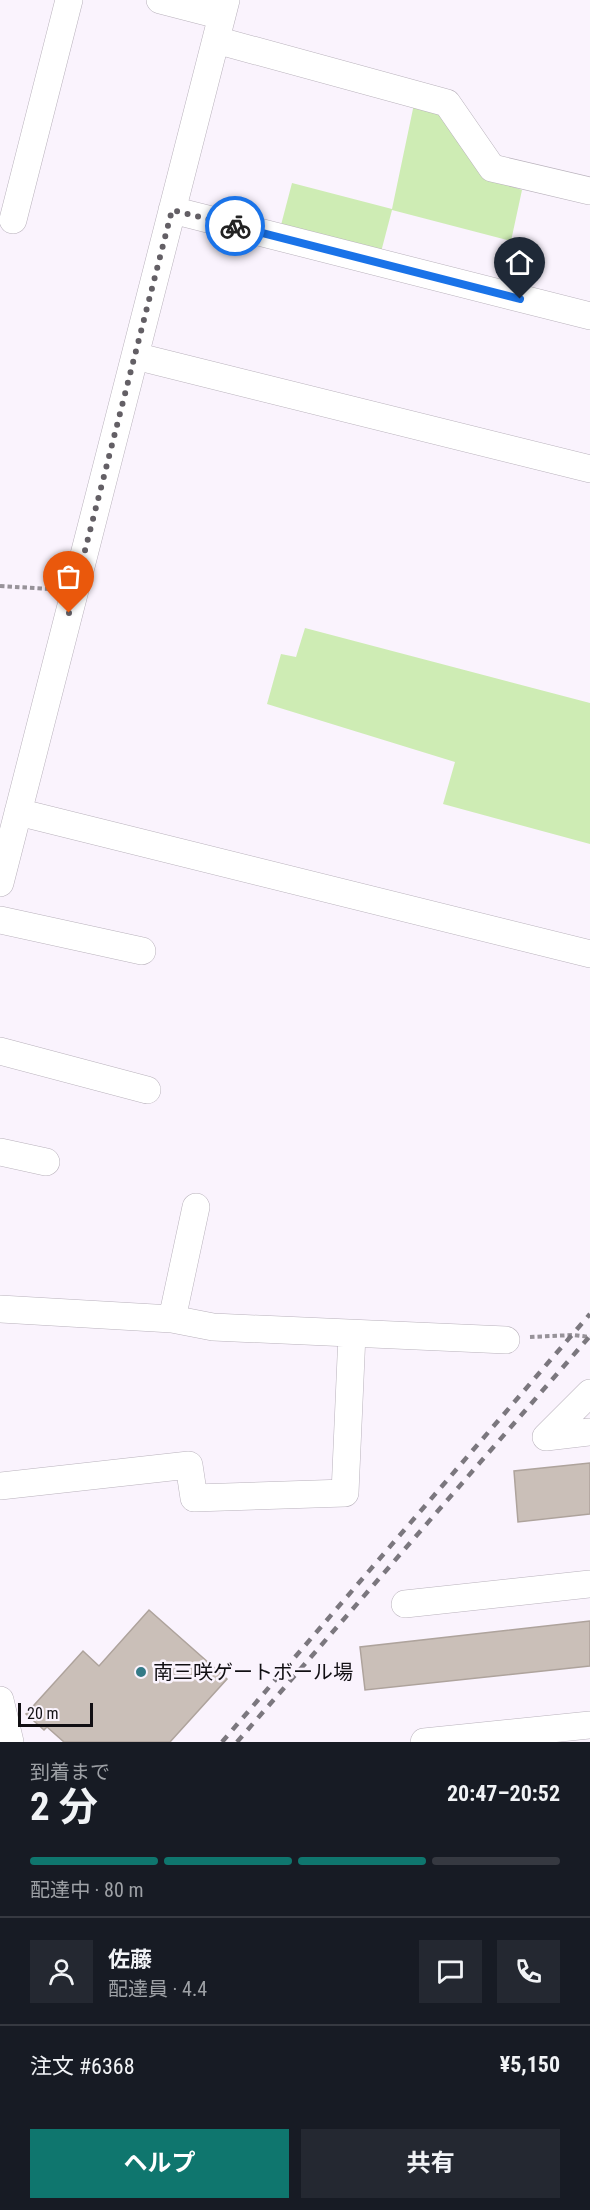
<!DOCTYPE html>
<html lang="ja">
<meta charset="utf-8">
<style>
:root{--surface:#171b24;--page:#242831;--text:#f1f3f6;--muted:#9ea1a6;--line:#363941;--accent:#0f766e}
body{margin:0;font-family:"Roboto Condensed","Noto Sans JP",sans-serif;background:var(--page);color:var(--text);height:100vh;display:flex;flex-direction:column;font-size:22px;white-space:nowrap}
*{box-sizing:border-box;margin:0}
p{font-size:20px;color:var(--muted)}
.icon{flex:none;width:33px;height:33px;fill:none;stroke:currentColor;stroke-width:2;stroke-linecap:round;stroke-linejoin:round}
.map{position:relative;height:1742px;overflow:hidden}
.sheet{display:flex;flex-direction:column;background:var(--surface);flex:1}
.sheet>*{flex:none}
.scale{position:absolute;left:18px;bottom:15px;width:75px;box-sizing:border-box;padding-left:6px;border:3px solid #110f13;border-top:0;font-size:16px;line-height:21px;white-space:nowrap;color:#110f13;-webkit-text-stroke:4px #faf3fd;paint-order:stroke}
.pin{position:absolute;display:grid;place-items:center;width:51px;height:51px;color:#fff;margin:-62px -26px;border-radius:50% 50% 50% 0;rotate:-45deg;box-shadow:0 0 6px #0007}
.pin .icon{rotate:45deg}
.courier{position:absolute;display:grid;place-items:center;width:60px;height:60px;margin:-30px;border:4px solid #1a73e8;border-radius:50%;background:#fff;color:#222;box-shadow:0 2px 8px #0007}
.overview em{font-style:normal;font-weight:700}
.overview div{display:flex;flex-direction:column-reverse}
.overview{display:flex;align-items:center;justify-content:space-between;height:102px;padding:0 30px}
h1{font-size:39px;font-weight:700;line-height:45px}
.bar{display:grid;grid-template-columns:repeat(4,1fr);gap:9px 6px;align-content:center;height:72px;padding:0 30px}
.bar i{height:8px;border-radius:4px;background:var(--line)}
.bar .on{background:var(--accent)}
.bar p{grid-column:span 4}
.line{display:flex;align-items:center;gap:15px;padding:0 30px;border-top:2px solid var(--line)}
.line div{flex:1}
.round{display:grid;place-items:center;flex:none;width:63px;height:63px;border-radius:0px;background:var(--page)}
.button{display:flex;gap:12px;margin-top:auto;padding:12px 30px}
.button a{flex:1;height:69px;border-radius:0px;background:var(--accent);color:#fff;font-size:24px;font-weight:700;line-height:69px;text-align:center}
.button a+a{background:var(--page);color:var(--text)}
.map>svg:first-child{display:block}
.green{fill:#ceecb4}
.building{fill:#cabfb8;stroke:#aea39c;stroke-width:1.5}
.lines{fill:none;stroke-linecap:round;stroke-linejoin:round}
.minor-casing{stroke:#b9b2bc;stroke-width:28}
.path{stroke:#979299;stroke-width:4;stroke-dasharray:4.5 3;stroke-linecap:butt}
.minor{stroke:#fff;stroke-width:27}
.rail{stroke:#7b777e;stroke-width:4.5;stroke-dasharray:8 8;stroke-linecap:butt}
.done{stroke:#635f65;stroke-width:6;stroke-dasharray:0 10.8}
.route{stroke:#1a73e8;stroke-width:8}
.poi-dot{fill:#347a87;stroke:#faf3fd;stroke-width:2}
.labels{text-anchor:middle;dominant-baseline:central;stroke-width:5;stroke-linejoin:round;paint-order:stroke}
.poi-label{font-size:20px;fill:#110f13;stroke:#faf3fd;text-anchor:start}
</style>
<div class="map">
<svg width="590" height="1742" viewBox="0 0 590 1742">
<rect width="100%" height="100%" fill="#faf3fd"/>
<path class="green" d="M414,104L440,110L488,178L522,190L511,241L392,210L381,252L281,225L292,183L392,209Z
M305,628L590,703V844L443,804L455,762L267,704L281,654L296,657Z"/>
<path class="building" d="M590,1463V1514L518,1522L514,1471Z
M149,1610L227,1679L170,1742H64L47,1727L44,1730L26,1714L83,1651L99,1666Z
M590,1621V1666L365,1690L360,1647Z"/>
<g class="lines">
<g class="minor-casing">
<path id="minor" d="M160,0L222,16
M216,40L447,103L492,168L590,191
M172,210L590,316
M13,220L69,0
M135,356L590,469
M18,812L590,954
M0,883L226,0
M0,920L142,951
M0,1051L147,1090
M0,1152L46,1162
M0,1309L172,1319L213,1327L506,1340
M172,1319L196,1207
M590,1393L546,1437L590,1432
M0,1486L189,1465L194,1498L345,1493L352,1334
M405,1604L590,1584
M0,1700L10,1742
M424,1742L590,1725"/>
</g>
<path class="path" d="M0,586L50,589
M530,1337L573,1335L590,1337"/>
<use href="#minor" class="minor"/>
<path class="rail" d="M222,1742L590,1314
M237,1742L590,1336"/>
</g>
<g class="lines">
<path class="done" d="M69,613L172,210L235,226"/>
<path class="route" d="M235,226L520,299"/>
</g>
<circle class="poi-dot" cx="141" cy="1672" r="6"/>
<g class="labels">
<g class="poi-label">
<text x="153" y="1672">南三咲ゲートボール場</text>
</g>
</g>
</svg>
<div class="scale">20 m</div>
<div class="pin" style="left:69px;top:613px;background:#ea580c"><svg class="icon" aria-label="bag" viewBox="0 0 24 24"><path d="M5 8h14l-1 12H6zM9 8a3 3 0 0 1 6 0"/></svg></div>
<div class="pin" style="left:520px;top:299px;background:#1f2937"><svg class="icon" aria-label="home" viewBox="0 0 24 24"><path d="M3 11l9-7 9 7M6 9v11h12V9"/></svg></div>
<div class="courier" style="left:235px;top:226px"><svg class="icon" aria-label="bike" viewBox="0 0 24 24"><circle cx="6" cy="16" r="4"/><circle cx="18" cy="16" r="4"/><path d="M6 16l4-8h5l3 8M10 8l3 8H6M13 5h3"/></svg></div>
</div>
<section class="sheet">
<div class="overview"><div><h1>2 分</h1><p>到着まで</p></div><em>20:47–20:52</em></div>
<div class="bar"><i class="on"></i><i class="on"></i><i class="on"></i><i></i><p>配達中 · 80 m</p></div>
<div class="line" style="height:108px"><a class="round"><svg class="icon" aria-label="person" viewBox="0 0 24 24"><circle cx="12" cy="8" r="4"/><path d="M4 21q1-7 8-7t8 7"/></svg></a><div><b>佐藤</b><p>配達員 · 4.4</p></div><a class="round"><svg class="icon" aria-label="chat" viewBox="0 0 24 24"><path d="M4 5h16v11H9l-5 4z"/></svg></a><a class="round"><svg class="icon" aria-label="phone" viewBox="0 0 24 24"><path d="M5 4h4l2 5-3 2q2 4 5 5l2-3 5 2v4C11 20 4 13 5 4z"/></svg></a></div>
<div class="line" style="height:78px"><div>注文 #6368</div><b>¥5,150</b></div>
<div class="button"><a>ヘルプ</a><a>共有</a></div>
</section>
